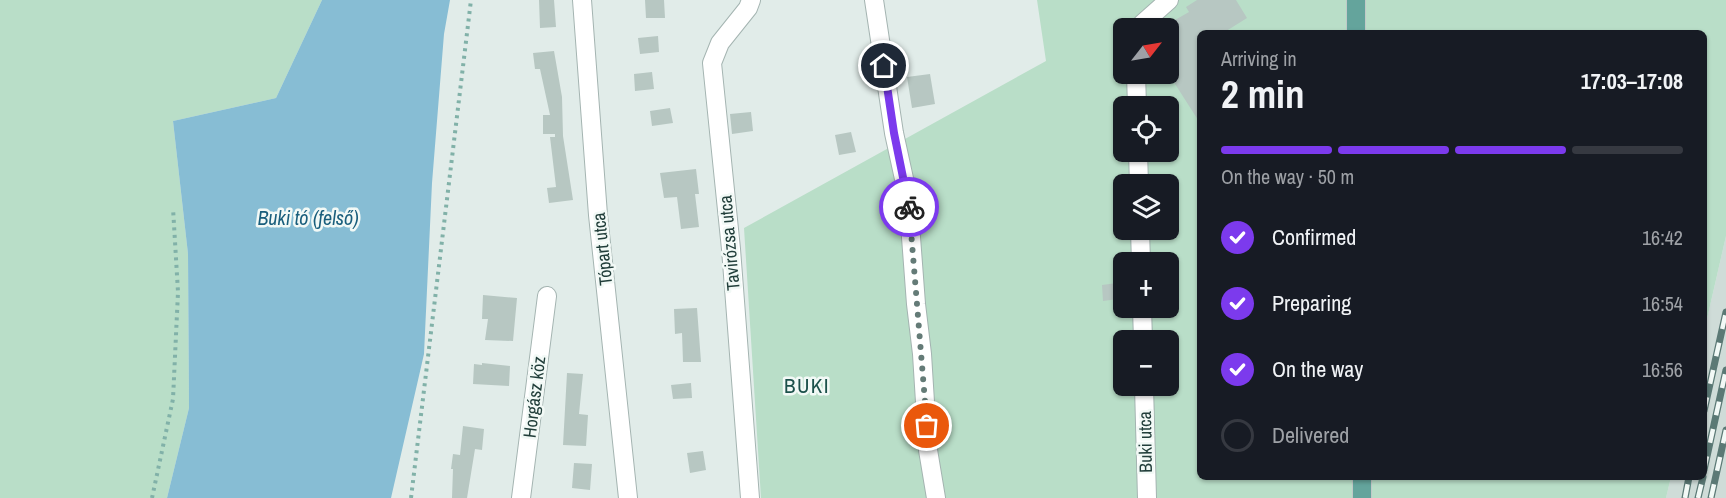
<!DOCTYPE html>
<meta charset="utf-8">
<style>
:root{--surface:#171b24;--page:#242831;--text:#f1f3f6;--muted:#9ea1a6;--line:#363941;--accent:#7c3aed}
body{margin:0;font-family:"Archivo Narrow",sans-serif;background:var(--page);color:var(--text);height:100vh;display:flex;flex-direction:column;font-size:22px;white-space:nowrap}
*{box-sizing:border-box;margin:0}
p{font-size:20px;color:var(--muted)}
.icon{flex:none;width:33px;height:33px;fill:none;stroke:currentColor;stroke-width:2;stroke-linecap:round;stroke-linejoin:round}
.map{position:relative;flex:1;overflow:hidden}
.details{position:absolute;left:1197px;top:30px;width:510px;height:450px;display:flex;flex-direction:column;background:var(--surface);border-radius:9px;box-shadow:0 2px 4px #0004}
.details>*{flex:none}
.needle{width:39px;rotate:59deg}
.tools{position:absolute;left:1113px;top:18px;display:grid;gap:12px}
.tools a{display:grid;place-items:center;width:66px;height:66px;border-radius:9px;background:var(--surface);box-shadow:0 2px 4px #0004;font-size:30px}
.pin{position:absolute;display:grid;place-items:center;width:51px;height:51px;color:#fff;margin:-26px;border:3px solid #fff;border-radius:50%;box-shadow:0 2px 6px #0007}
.courier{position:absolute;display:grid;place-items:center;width:60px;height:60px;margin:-30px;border:4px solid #7c3aed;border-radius:50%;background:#fff;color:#222;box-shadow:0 2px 8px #0007}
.summary em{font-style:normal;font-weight:700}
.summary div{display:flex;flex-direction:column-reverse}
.summary{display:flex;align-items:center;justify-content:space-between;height:102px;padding:0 24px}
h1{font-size:39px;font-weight:700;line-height:45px}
.bar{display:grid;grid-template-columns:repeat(4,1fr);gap:9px 6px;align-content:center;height:72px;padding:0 24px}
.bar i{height:8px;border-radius:4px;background:var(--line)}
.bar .selected{background:var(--accent)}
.bar p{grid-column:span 4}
ol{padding:0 24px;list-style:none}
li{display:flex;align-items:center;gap:18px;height:66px}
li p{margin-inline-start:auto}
li .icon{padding:6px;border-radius:50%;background:var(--accent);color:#fff;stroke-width:4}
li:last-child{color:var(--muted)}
li i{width:33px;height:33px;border:3px solid var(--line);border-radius:50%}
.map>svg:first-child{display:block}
.built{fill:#cfdcd8}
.green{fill:#b9dec8;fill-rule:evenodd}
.water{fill:#87bdd4}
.building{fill:#b7c7c2}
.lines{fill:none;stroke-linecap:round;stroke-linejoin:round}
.street-casing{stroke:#a4b4b1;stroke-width:20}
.primary-casing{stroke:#c1c9c8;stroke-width:20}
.path{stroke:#81b1a8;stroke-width:4;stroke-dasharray:3 4.5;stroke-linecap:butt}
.street{stroke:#fff;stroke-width:18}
.primary{stroke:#64a49c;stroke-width:18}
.rail-casing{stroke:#5b7975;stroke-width:7}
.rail{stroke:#f2f9f6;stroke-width:4.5;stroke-dasharray:14;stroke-linecap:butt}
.done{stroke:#647b77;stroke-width:6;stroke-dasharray:0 10.8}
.route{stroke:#7c3aed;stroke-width:8}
.labels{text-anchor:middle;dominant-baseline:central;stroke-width:5;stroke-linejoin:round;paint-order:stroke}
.street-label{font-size:18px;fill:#213e3a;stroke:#f2f9f6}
.water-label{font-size:20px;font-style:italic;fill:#195e7c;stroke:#f2f9f6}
.quarter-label{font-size:21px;letter-spacing:1.5px;fill:#1c514b;stroke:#f2f9f6}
</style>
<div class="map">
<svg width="1726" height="498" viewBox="0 0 1726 498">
<rect width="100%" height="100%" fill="#e1ece9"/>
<path class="built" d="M1726,236V498H1666L1671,477H1704V332Z"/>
<path class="green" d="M0,0H322L276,98L173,121L188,254L189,408L167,498H0Z
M1037,0H1726V236L1704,332V33H1200V477H1671L1666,498H761L744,228L1046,61ZM1124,28H1168V74H1124ZM1124,106H1168V152H1124ZM1124,184H1168V230H1124ZM1124,262H1168V308H1124ZM1124,340H1168V386H1124Z"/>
<path class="water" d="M322,0H450L444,34L432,183L424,354L391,498H167L189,408L188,254L173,121L276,98Z"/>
<path class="building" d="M539,0H554L556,27L540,28Z
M645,0H664L665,18H646Z
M1197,0H1236L1247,18L1223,33H1200V123L1168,73V24L1189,12L1186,7Z
M658,36L659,52L640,54L638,38Z
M554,51L562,97L563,136L573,200L549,203L547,188L556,187L550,137H555V134H543V115H550L540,69H535L533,53Z
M652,72L654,89L635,91L634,74Z
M930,74L935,104L912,108L907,77Z
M670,108L673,123L652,126L650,111Z
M751,112L753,131L732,134L730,114Z
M851,132L856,152L839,155L835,135Z
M696,169L699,194H695L699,227L681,229L677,197L664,198L660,173Z
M1117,283L1118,299L1103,301L1102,285Z
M483,295L517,298L513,341L485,340L488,319H482Z
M697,308L701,362H683L682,333L675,334L674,309Z
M482,363L510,366L509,386L473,384L474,364L482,365Z
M567,373L583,374L579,414L588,415L586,446L563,445Z
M691,383L692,398L673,399L671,385Z
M463,426L484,429L482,450L475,449L467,498H452L453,469H451L453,454L460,455Z
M703,451L706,470L690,473L687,453Z
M574,463L592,464L590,490L572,488Z"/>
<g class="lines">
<g class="street-casing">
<path id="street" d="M582,0L598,215L628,498
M874,0L894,133L908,197L916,304L922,354L928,450L936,498
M1140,28L1142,24L1169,0
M1136,74L1137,106
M1138,152L1139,184
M1140,230L1141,262
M1142,308L1143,340
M1144,386L1147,498
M521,498L547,296
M750,498L731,249L712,63L720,43L748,8L751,0"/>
</g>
<g class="primary-casing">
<path id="primary" d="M1356,0V33
M1362,477V498"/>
</g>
<path class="path" d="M152,498L173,399L178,292L173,208
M411,498L471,0"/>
<use href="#street" class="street"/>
<use href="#primary" class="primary"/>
<g class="rail-casing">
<path id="rail" d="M1704,411L1726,312
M1704,470L1726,370
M1685,498L1689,477
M1698,498L1703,477
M1711,498L1726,430"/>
</g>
<use href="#rail" class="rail"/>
</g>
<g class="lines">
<path class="done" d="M909,207L927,426"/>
<path class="route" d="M884,66L894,133L909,207"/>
</g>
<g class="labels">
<g class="street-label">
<text transform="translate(729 243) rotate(-95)">Tavirózsa utca</text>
<text transform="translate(602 249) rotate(-96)">Tópart utca</text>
<text transform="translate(534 397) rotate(-83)">Horgász köz</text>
<text transform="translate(1145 442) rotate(-91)">Buki utca</text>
</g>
<g class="water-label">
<text x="308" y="217">Buki tó (felső)</text>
</g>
<g class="quarter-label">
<text x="807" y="385">BUKI</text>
</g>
</g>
</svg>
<div class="tools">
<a><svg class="needle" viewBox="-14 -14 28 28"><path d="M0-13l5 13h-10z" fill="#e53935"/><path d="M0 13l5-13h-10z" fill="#9ea1a6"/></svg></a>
<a><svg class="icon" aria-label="locate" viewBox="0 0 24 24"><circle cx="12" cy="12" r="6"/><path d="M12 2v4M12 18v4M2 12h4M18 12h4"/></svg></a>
<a><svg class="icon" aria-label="layers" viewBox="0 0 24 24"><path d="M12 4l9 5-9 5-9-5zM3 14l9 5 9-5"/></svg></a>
<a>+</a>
<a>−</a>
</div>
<div class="pin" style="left:927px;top:426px;background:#ea580c"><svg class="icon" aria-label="bag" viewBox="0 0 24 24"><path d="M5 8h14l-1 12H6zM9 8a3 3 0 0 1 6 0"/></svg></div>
<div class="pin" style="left:884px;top:66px;background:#1f2937"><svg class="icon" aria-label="home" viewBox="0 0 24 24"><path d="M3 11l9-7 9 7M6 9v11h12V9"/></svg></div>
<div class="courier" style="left:909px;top:207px"><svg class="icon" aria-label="bike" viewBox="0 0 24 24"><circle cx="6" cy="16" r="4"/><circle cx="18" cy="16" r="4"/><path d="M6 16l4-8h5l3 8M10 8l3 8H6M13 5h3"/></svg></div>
<section class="details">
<div class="summary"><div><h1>2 min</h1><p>Arriving in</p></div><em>17:03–17:08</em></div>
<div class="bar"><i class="selected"></i><i class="selected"></i><i class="selected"></i><i></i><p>On the way · 50 m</p></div>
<ol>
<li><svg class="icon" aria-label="check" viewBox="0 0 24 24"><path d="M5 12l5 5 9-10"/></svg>Confirmed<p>16:42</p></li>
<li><svg class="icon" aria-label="check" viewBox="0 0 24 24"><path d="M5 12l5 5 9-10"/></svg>Preparing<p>16:54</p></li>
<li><svg class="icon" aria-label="check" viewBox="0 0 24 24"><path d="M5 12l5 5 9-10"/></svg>On the way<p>16:56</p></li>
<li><i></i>Delivered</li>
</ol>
</section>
</div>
